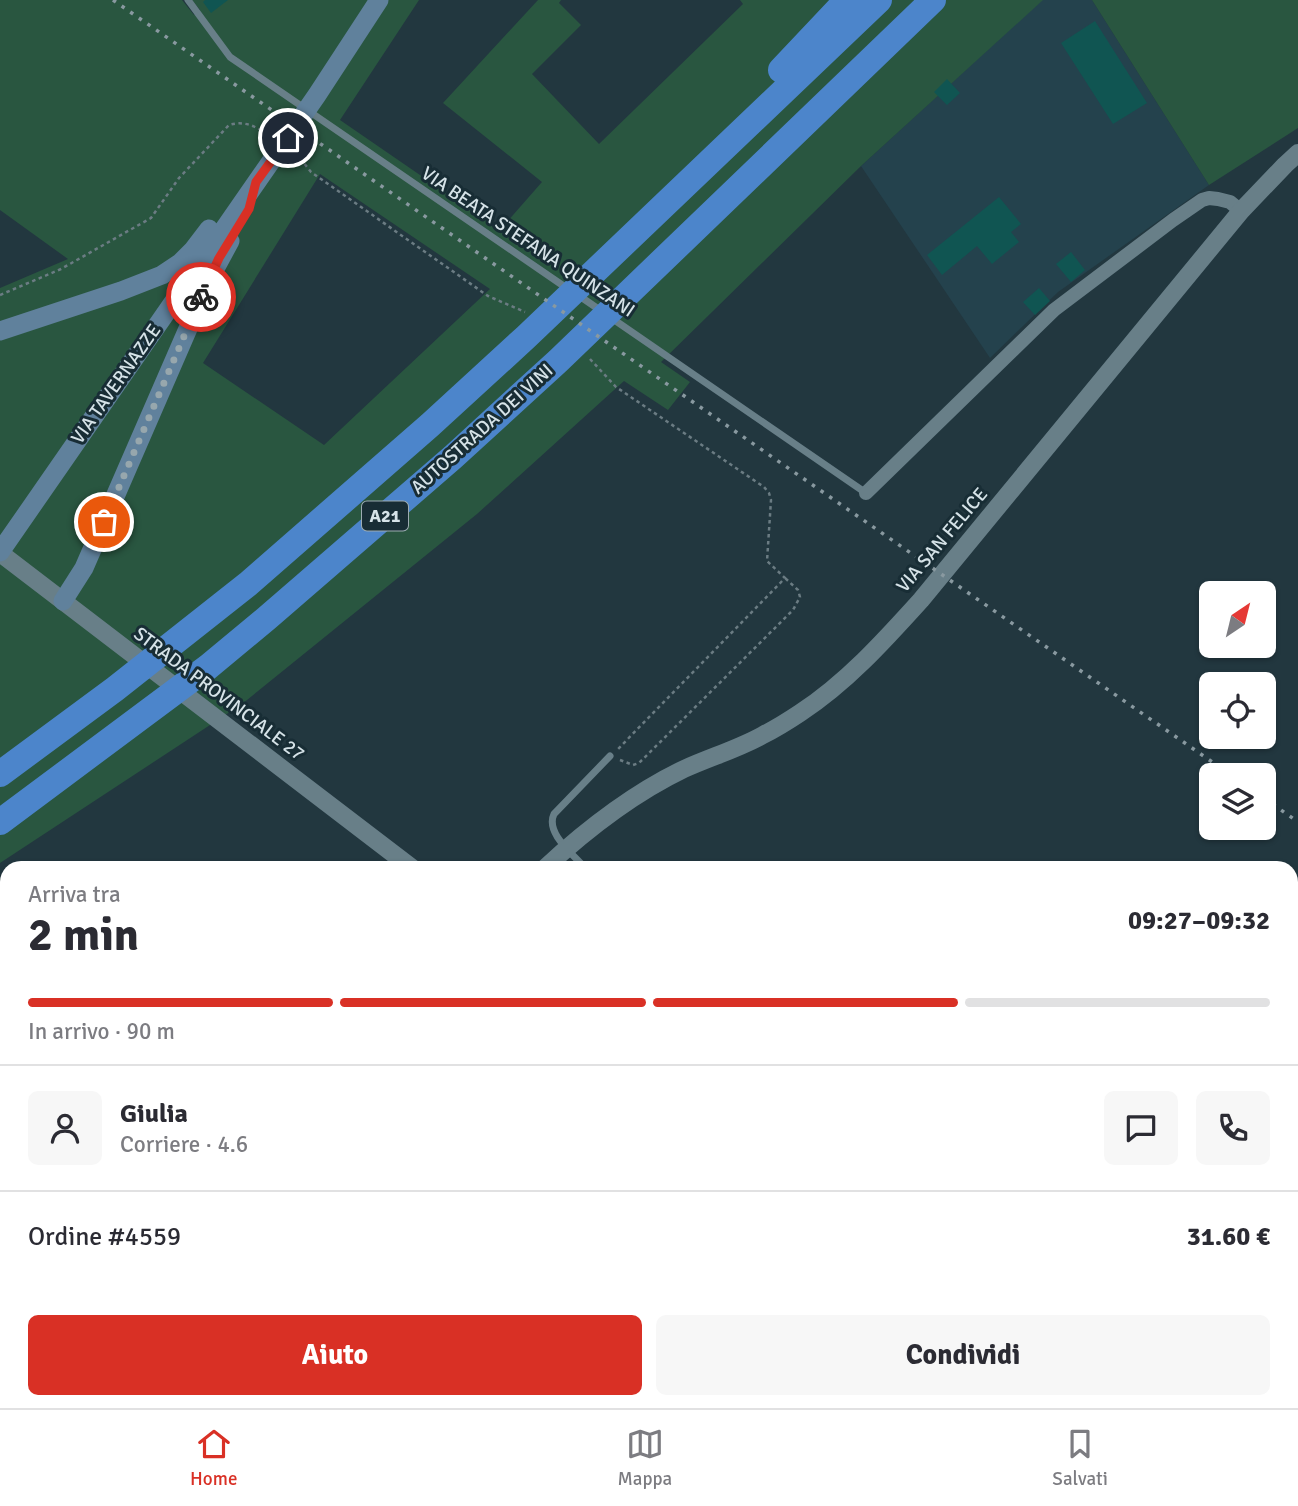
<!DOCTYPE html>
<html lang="it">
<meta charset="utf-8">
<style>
:root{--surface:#fff;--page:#f7f7f7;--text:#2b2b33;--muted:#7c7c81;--line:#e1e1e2;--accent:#d93025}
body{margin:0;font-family:Signika,sans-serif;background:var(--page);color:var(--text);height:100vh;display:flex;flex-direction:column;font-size:26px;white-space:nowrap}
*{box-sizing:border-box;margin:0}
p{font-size:23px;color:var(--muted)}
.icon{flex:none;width:38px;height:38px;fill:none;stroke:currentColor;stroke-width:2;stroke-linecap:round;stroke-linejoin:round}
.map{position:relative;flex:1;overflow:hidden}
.details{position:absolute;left:0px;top:861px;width:1298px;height:548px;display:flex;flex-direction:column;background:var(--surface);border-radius:21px 21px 0 0;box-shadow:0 2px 5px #0004}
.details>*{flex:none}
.needle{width:46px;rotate:35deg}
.buttons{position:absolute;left:1199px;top:581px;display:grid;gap:14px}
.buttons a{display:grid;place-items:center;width:77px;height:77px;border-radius:10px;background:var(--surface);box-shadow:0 2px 5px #0004;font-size:35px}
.pin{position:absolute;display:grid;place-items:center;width:60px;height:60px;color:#fff;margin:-30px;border:4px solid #fff;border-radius:50%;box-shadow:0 2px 7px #0007}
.courier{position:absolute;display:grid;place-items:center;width:70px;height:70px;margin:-35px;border:5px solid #d93025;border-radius:50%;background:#fff;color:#222;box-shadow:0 2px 9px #0007}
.overview em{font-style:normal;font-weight:700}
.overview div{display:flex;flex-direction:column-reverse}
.overview{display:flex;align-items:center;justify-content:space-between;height:119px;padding:0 28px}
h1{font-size:46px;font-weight:700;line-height:52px}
.bar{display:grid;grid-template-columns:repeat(4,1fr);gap:10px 7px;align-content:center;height:84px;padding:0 28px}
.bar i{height:9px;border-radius:5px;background:var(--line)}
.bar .selected{background:var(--accent)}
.bar p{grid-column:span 4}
.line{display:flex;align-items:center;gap:18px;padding:0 28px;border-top:2px solid var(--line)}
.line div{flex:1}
.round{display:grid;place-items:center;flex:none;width:74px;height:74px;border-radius:10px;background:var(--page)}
.button{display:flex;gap:14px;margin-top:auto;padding:14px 28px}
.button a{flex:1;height:80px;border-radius:10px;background:var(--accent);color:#fff;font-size:28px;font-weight:700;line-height:80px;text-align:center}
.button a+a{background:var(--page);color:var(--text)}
.tabs{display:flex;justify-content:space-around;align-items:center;height:98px;border-top:2px solid var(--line);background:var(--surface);font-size:19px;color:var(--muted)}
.tabs a{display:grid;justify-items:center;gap:4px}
.tabs .selected{color:var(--accent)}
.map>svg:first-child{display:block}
.built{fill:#24424d}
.green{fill:#295640;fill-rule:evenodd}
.building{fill:#105552}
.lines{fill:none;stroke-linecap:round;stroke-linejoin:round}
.path{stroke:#6b7c83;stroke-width:2.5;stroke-dasharray:3.5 3.5;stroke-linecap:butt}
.service{stroke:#687f88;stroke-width:7}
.minor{stroke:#687f88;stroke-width:14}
.tertiary{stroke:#687f88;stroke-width:18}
.secondary{stroke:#60819c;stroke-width:19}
.motorway{stroke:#4c85cb;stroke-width:26}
.rail{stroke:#8999a0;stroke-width:3.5;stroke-dasharray:3.5 7;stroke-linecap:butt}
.done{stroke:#97a7ad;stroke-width:7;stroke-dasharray:0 12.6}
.route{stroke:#d93025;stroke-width:9}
.labels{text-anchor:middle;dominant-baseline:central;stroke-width:6;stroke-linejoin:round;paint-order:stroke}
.shield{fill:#182d35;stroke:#9dacb2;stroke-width:2}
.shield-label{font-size:18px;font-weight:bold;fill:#d6e3e8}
.street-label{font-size:19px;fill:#d6e3e8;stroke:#182d35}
</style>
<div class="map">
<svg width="1298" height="1408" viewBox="0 0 1298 1408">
<rect width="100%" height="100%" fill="#22373f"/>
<path class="built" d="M1042,0H1092L1209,185L1058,292L990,358L861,166Z"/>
<path class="green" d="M0,0H182L194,15L200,10L192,0H419L340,120L500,230L542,182L443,103L538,0H561L559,3L581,25L532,74L599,144L743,4L740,0H1043L861,166L661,362L690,382L668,410L624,381L477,514L242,704L0,863V288L68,259L0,210ZM320,174L490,289L324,445L203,363Z
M1092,0H1298V128L1209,185Z"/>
<path class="building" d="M205,0H228L211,13L203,2Z
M1095,21L1147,103L1113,124L1061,43Z
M947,79L960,93L947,105L934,92Z
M999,197L1021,224L1011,232L1019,242L992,264L977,246L942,275L927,255Z
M1071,252L1085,270L1071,282L1056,264Z
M1039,288L1050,301L1035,315L1023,302Z"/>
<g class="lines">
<path class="path" d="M296,153L311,172L488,296L525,312
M0,295L61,269L151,218L179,178L229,125C245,120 257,127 270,136
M590,359L616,387L764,487L769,493L771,500L767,561L785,578L618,749
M620,760L633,765L639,763L793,610L800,597L798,590L785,578
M851,1402L858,1408
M1151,1402L1159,1408
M379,1408L386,1402
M1046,1408L1052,1402"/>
<path class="service" d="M188,0L230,57L568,289
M578,295L866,493
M585,868C573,854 545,833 554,814L610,756"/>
<path class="minor" d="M866,493L1054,310L1173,220L1202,200L1209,198L1218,199L1230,202L1241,211"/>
<path class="tertiary" d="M0,553L412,868
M545,868C587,829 632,794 684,769C710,757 738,749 763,735C775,729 788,721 800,713C846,683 884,641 921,600L1241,211L1285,165L1298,153
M1112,1402L1120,1408"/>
<path class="secondary" d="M0,331L121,291L162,275L180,263L193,250L209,229
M0,552L317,95L379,0
M63,601L84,568L210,278L230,241"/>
<path class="motorway" d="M781,70L847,0
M0,774L115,689L248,584L430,425L526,337L879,0
M0,822L208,667L267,618L453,457L558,361L933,0"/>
<path class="rail" d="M113,0L1231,775
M1264,798L1298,822"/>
</g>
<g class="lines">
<path class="done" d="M104,522L201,297"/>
<path class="route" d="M201,297L219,258L249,209L256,182L288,138"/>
</g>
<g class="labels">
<rect class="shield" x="362" y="501.5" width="46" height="29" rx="5"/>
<g class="shield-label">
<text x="385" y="516">A21</text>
</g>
<g class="street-label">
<text transform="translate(528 242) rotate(34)">VIA BEATA STEFANA QUINZANI</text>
<text transform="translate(116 384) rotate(-55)">VIA TAVERNAZZE</text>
<text transform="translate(482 429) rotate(-42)">AUTOSTRADA DEI VINI</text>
<text transform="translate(942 540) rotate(-50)">VIA SAN FELICE</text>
<text transform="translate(219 694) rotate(37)">STRADA PROVINCIALE 27</text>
</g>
</g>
</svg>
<div class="buttons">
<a><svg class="needle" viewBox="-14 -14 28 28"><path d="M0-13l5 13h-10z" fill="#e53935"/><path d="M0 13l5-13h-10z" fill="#7c7c81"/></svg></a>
<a><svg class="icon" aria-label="locate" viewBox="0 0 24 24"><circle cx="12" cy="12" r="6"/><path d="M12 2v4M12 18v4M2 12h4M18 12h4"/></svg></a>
<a><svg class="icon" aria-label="layers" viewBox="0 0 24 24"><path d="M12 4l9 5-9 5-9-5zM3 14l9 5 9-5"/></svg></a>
</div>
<div class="pin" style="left:104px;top:522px;background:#ea580c"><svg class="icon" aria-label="bag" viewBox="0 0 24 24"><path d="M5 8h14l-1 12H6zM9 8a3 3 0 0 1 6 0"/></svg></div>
<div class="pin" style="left:288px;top:138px;background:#1f2937"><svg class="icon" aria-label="home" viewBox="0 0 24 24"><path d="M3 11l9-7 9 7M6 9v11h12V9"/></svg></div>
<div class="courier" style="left:201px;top:297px"><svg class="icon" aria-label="bike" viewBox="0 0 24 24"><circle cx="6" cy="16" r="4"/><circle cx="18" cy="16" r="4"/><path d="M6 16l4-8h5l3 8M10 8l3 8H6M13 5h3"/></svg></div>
<section class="details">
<div class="overview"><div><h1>2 min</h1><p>Arriva tra</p></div><em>09:27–09:32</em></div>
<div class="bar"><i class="selected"></i><i class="selected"></i><i class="selected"></i><i></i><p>In arrivo · 90 m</p></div>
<div class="line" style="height:126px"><a class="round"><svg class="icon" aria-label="person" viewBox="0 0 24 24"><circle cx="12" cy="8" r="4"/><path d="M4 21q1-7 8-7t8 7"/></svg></a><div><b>Giulia</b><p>Corriere · 4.6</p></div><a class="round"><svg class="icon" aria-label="chat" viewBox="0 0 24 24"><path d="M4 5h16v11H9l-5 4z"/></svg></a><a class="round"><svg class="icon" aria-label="phone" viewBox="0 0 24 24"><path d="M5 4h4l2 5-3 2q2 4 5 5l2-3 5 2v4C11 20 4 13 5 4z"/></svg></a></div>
<div class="line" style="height:91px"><div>Ordine #4559</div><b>31.60 €</b></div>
<div class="button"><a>Aiuto</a><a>Condividi</a></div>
</section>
</div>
<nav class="tabs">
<a class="selected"><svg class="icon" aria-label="home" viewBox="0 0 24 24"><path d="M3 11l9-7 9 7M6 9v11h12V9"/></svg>Home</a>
<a><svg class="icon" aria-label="map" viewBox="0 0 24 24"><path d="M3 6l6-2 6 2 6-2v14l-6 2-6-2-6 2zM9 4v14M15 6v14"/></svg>Mappa</a>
<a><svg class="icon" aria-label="saved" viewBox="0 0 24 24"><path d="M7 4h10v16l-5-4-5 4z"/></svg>Salvati</a>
</nav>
